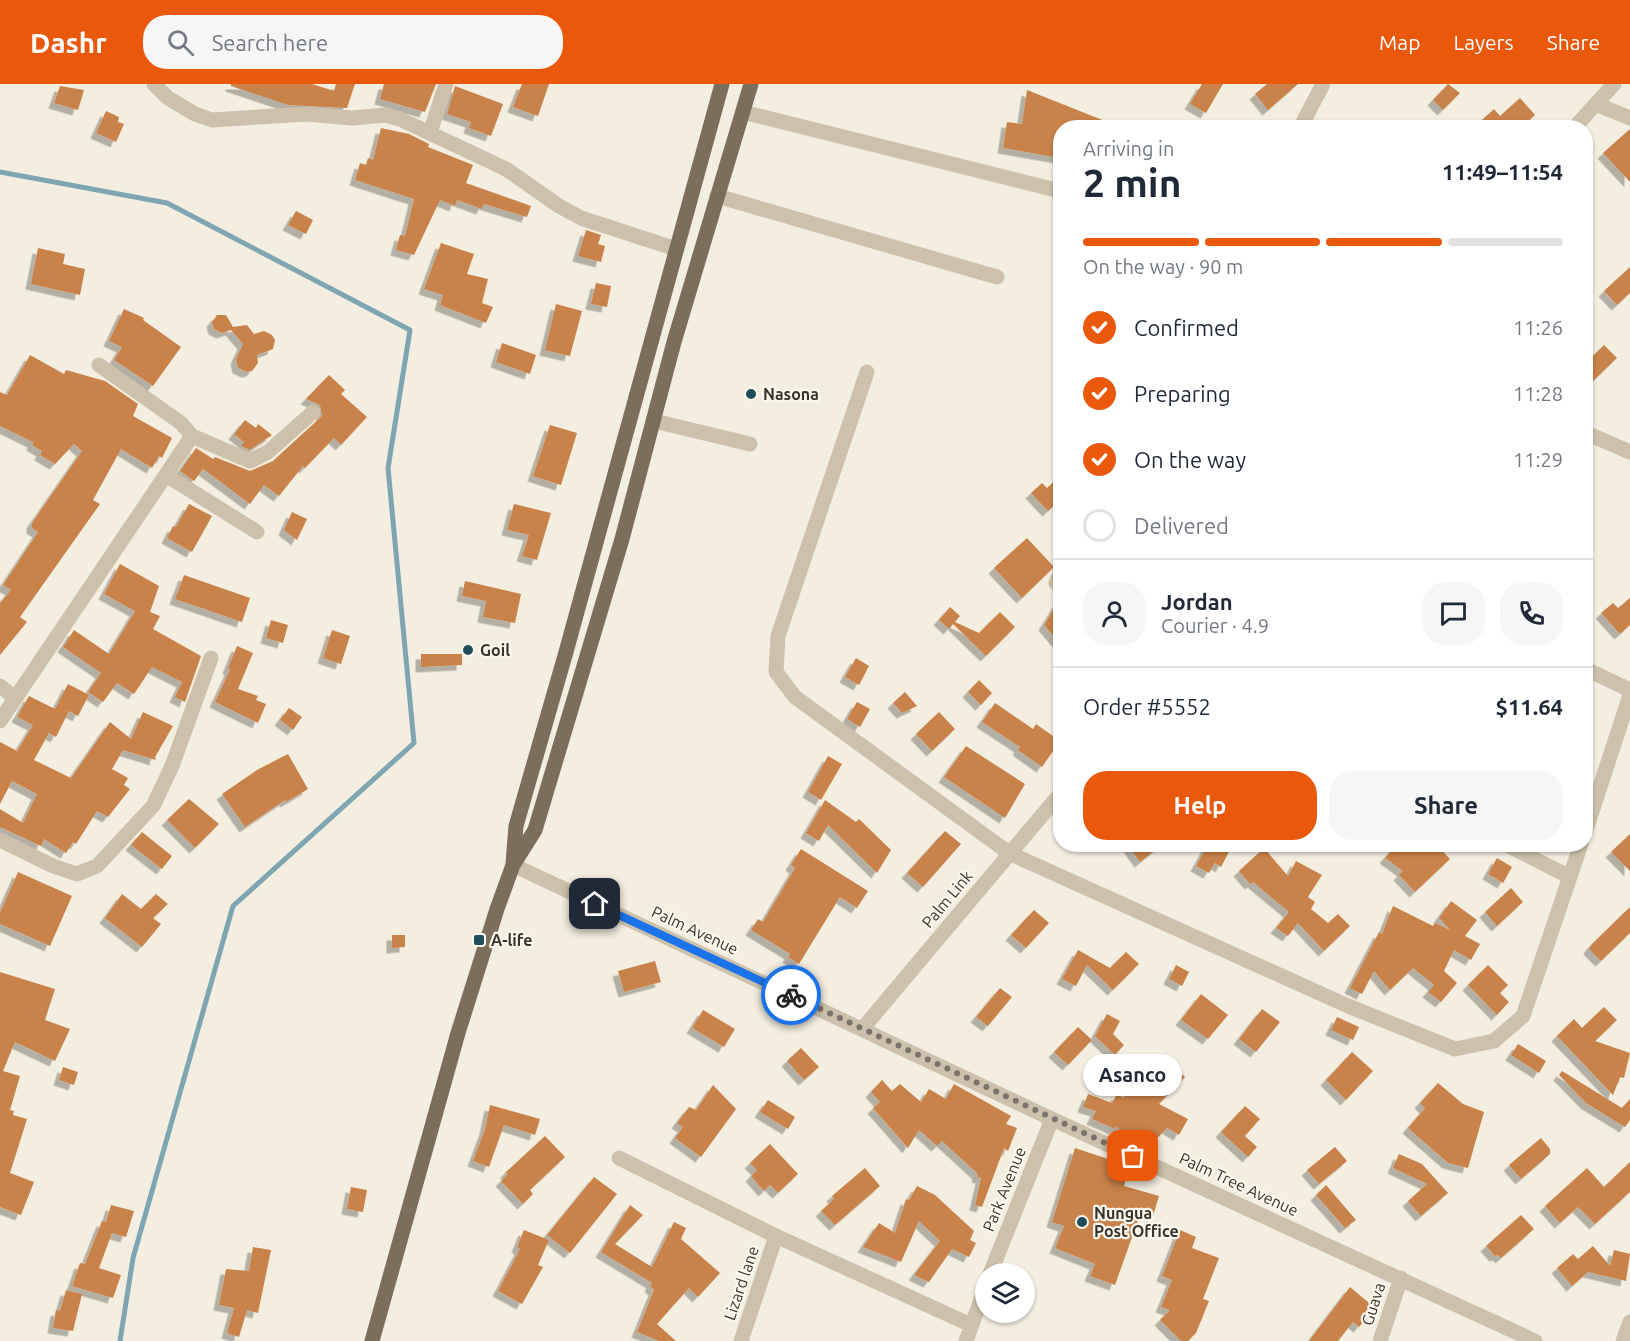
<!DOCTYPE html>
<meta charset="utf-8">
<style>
:root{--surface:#fff;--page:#f6f6f7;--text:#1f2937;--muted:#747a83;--line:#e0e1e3;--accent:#ea580c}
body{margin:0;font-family:Ubuntu,sans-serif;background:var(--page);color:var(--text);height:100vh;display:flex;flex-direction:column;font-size:22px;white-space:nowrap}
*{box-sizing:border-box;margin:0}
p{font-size:20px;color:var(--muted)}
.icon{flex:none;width:33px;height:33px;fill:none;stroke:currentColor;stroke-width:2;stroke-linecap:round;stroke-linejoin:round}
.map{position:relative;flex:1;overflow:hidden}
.side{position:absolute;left:1053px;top:36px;width:540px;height:732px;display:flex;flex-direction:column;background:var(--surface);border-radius:24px;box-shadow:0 2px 4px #0004}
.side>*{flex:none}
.buttons{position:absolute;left:975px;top:1179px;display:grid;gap:12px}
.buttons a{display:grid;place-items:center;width:60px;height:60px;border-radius:50%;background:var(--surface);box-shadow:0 2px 4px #0004;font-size:30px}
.pin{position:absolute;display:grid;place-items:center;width:51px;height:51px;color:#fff;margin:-26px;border-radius:12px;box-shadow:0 3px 9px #0006}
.courier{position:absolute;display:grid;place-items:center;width:60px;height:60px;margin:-30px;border:4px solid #1a73e8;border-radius:50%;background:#fff;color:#222;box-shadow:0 2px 8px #0007}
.bubble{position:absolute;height:42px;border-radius:21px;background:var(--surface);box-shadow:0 2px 4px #0004;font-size:20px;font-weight:600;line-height:42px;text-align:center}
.summary em{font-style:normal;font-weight:600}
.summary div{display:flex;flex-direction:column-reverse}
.summary{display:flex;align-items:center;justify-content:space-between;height:102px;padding:0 30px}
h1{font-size:39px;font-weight:600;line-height:45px}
.bar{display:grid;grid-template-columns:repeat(4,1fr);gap:9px 6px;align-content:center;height:72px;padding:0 30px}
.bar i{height:8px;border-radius:4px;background:var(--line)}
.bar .on{background:var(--accent)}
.bar p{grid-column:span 4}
.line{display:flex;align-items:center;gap:15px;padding:0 30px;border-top:2px solid var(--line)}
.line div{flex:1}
.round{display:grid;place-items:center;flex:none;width:63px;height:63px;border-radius:24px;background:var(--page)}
ol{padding:0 30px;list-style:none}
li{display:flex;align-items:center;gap:18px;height:66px}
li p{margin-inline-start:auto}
li .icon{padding:6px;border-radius:50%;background:var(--accent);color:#fff;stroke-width:4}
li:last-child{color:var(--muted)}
li i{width:33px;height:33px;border:3px solid var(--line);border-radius:50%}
.action{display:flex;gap:12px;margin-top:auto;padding:12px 30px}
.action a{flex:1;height:69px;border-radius:24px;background:var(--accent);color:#fff;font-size:24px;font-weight:600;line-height:69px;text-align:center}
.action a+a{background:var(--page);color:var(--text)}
header{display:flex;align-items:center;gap:36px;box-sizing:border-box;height:84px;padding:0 30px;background:var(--accent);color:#fff}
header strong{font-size:28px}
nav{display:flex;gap:33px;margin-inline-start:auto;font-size:21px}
.search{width:420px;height:54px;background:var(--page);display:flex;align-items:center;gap:15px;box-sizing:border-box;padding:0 21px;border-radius:24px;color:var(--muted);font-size:22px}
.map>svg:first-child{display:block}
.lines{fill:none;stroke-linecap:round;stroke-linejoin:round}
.stream{stroke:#7ea5b2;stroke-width:5}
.building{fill:#c98249;filter:url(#shadow)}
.minor{stroke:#cdc1ab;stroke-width:15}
.primary{stroke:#7d6d5b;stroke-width:15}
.done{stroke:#7b746a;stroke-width:6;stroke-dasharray:0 10.8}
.route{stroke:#1a73e8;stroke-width:8}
.poi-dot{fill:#1e4d5e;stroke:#fbf7ed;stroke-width:2}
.labels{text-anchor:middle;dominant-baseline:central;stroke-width:4.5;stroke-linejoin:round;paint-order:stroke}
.poi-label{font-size:16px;font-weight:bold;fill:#3a332a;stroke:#fbf7ed;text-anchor:start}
.street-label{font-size:16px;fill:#3a332a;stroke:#fbf7ed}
</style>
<header>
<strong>Dashr</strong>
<div class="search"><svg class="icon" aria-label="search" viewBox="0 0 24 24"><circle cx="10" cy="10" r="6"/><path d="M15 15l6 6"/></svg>Search here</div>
<nav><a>Map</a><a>Layers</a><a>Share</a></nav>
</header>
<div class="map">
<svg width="1630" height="1257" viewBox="0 0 1630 1257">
<defs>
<filter id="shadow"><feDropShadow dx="-5.5" dy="5.5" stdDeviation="0" flood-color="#0004"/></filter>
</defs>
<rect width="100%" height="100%" fill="#f4eee0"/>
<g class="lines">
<path class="stream" d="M0,88L167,119L410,246L388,384L414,659L233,822L133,1174L120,1257"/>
</g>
<path class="building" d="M231,0H312L334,7L336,0H355L347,24L288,21L231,2Z
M384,0H436L425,28L380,15Z
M522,0H549L538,32L513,23Z
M1202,0H1223L1206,29L1190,20Z
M1267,0H1298L1268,26L1255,10Z
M1448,0L1460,9L1443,26L1433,16Z
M60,2L84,6L78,26L54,19Z
M455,2L503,20L491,52L469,44L471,38L447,30Z
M1027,6L1120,43V44H1060V74L1003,64L1007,38L1022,40Z
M1520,14L1535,31L1521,44H1473L1494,25L1500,32Z
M106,27L119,33L118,38L124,40L116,58L96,49Z
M381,44L409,50L429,60L428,63L473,81L466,99L531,122L527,133L484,120L482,125L457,116L455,122L440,116L414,171L396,166L400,151L405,152L414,115L355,96L360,79L366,81L368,74L373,76Z
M1630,45V98L1603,69Z
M296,127L313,136L306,150L288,141Z
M586,146L601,151L598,160L605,162L601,178L578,172Z
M441,159L474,170L467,190L488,195L482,219L493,223L486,239L440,221L443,211L424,205Z
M38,164L65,170L63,180L85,185L80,211L31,200Z
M1630,183V209L1617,221L1604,207Z
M596,199L611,202L607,223L591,220Z
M556,220L582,227L570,272L545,266Z
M124,225L144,234L143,236L181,263L153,302L114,276L122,263L109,257Z
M217,231H226L233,243L247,241L254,250L264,247L272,251L275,256L273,265L257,271L258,279L252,287L247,288L238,284L236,275L243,260L231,246L222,249L214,245L212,238Z
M502,259L536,271L530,290L496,278Z
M1604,261L1617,274L1593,297L1586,290V279Z
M30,271L64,290L66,286L105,297L138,320L133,332L172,354L162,374L159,372L152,384L121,365L93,416L100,420L20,533L27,538L0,571V519L11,506L3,501L38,448L32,444V439L82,367L74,360L55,380L40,371L42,367L32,361L33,358L0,342V308L7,311Z
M329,291L345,306L341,310L367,333L341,361L334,354L305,384L303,382L279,412L264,401L250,420L203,385L194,397L180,387L196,364L213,375L215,373L250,387L273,377L322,332L320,321L306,315Z
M245,336L256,344L258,340L272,351L250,366L241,362L244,358L234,350Z
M550,341L577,349L561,401L533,392Z
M1060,392V416L1048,427L1031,409L1042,399L1047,404Z
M189,420L212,432L192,468L167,454L173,442L176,443Z
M514,420L551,429L537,476L522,472L529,451L507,446Z
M292,428L307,435L297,456L284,446Z
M1027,454L1054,483L1022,514L994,484Z
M120,480L159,502L150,528L160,532L153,545L201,572L185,618L175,613L182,598L152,583L134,610L117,599L103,618L88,608L101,589L63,563L74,546L109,570L135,527L104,510Z
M184,491L250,514L242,538L175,515Z
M465,497L521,510L515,539L483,533L486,517L462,512Z
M1630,514V541L1620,550L1601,529L1613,519L1618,524Z
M1060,515V560L1044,541Z
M950,523L960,532L955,538L979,549L1000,528L1015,543L986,572L953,540L949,545L939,536Z
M271,536L288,541L283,559L266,554Z
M332,546L350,552L341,580L323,574Z
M237,562L253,569L238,605L258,612L256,616L266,620L258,639L215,618L230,586L228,584Z
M421,570H462V581L421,583Z
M856,574L869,582L859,601L845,593Z
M979,596L992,609L981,621L968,608Z
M68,600L89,611L78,632L69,627L56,653L49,649L34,676L71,694L110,638L131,655L143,628L173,642L155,673L156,676L123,666L112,685L128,694L124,701L130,705L108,733L97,727L76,760L73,758L66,769L44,755L41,762L0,743V725L23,739L37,710L12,697L0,720V658L17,667L33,641L17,633L29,612L55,625Z
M905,608L917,622L902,629L893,619Z
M857,618L870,625L860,643L847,635Z
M995,619L1033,645L1036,640L1060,657L1042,683L1018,666L1020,663L982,638Z
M289,624L302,633L293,646L280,636Z
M939,628L955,645L932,667L916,650Z
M966,662L1025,700L1005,734L944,693Z
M288,670L308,705L286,718L285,716L245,743L222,710L257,686Z
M828,672L842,680L821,716L808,708Z
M189,715L219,740L195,764L167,736Z
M825,716L856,738L859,735L891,766L877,789L828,741L819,757L806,749Z
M945,747L961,760L923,803L907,789Z
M142,748L172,772L162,785L131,761Z
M1630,750V787L1611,768Z
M1127,760H1163L1140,778Z
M1208,760H1233L1221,783L1215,779L1209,789L1196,782Z
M1397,760H1436L1450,775L1415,808L1399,791L1403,787L1385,774Z
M1264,764L1288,792L1296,777L1322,791L1308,813L1315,818L1311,825L1328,839L1338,830L1350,842L1324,867L1298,839L1288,852L1276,844L1289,828L1253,798L1250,800L1239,787Z
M801,765L868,807L857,824L840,813L799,880L788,873L790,870L751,846L758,835L763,838L795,784L791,781Z
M1497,774L1512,783L1503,799L1488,790Z
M18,788L72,812L50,862L0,840V829Z
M1511,804L1523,818L1497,842L1485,828Z
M122,810L141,825L156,810L168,820L153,834L161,840L142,863L105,834Z
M1451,817L1477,836L1465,852L1480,860L1471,876L1454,866L1444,887L1457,899L1441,918L1428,908L1434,901L1413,884L1390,906L1374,887L1362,910L1350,904L1379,848L1382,850L1393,822L1433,842L1435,839L1450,846L1439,834Z
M1630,823V849L1601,877L1589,865L1592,860Z
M1034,826L1049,839L1026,864L1011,851Z
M392,851H405V863L392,864Z
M1078,866L1110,884L1126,868L1139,880L1113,906L1087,881L1076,902L1062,895Z
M655,877L661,898L624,908L618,887Z
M1176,881L1189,888L1182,902L1169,895Z
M1488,881L1508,901L1500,909L1509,918L1497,931L1468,901Z
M0,888L55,905L45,936L70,945L55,977L15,958L3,987L20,992L10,1026L14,1027L13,1031L27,1035L10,1089L34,1098L21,1131L0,1123Z
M1000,904L1012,913L988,942L976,933Z
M1201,910L1228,931L1208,955L1181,936Z
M1604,923L1617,936L1595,957L1630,969L1624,994L1620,993L1613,1011L1557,952L1574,935L1582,944Z
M1262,925L1280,938L1256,968L1239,955Z
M703,926L735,945L724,963L692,944Z
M1107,930L1120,937L1113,950L1124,961L1115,971L1095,952Z
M1337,933L1359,943L1353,956L1331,946Z
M1078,943L1092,956L1068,981L1054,968Z
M1518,960L1546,977L1539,989L1511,971Z
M801,964L819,983L804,996L787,977Z
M1352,968L1373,987L1346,1016L1326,996Z
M1170,978L1185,993L1159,1020L1188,1035L1179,1051L1167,1044L1145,1067L1137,1063L1116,1042L1115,1045L1092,1035L1096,1027L1083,1023L1088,1010L1112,1019L1117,1010L1124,1014L1130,1002L1139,1010Z
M63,983L78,988L74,1001L59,996Z
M1562,987L1622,1024L1630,1015V1036L1625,1043L1586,1019L1559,991Z
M882,996L892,1007L900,1000L921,1018L929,1005L946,1015L954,1000L1011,1032L1006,1040L1017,1044L1008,1067L1004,1064L982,1123L975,1121L981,1094L977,1093L978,1090L942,1057L937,1062L919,1046L908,1064L873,1024L880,1018L871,1008Z
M1438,999L1463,1020L1484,1028L1468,1084L1448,1079L1408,1044L1425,1024L1420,1019Z
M713,1001L736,1025L701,1073L675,1054L683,1043L677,1039L689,1023L696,1026Z
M768,1016L795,1033L788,1045L760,1028Z
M490,1021L540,1035L535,1051L504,1041L489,1083L473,1077L485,1045Z
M1245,1022L1260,1035L1245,1052L1257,1063L1248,1073L1221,1048Z
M545,1052L565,1073L530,1106L533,1110L523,1120L501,1097L508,1090L505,1089Z
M1541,1054L1550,1065V1070L1521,1095L1509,1081Z
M770,1060L798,1090L778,1109L770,1101L764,1107L751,1092L757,1086L750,1079Z
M1335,1063L1347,1077L1319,1100L1307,1086Z
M1075,1064L1114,1077L1111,1088L1127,1092L1124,1102L1159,1112L1153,1132L1141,1128L1115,1201L1090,1192L1095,1180L1055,1164L1064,1142L1052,1138Z
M1399,1070L1422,1080L1448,1109L1421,1132L1408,1117L1427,1100L1393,1084Z
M1630,1078V1108L1595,1140L1578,1123L1560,1139L1545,1122L1587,1084L1604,1103Z
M865,1084L880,1102L835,1141L821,1127L834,1115L832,1112Z
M594,1093L617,1110L570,1169L547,1151Z
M1326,1101L1356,1136L1345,1144L1316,1111Z
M917,1102L935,1111L974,1147L970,1156L976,1159L969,1173L952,1165L929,1198L914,1191L940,1157L919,1137L901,1178L863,1163L879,1139L895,1149L906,1115L909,1116Z
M351,1103L367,1106L363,1128L347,1125Z
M111,1121L134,1127L126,1153L112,1149L99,1184L121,1191L113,1214L72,1202L80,1179L85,1180L102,1137L106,1138Z
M630,1121L643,1131L615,1160L652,1183L674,1138L686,1144L681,1155L720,1189L698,1213L689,1204L657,1240L676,1257H659L637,1248L654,1206L650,1202L652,1199L601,1168Z
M1521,1131L1534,1145L1501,1174L1498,1171L1495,1172L1486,1162Z
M524,1146L549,1156L538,1181L543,1183L522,1220L498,1207L520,1165L517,1163Z
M1180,1146L1196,1153L1192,1164L1219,1174L1203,1215L1209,1217L1196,1249L1188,1257H1181L1160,1236L1170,1226L1161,1223L1172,1196L1162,1192Z
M1593,1162L1610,1182L1614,1166L1630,1170L1626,1197L1588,1188L1572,1202L1557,1184L1573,1170L1578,1175Z
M253,1163L271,1166L258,1229L247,1226L239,1253L227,1249L234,1224L219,1221L226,1185L249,1187Z
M1350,1203L1375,1224L1359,1243L1353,1238L1338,1257H1309Z
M66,1206L82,1210L73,1247L53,1244L56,1226L60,1227Z"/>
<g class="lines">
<path class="minor" d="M154,0L168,14L195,30L212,36L307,30L352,34L385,31L400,35L506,85L559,122L581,134L676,165
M1596,20L1630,34
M743,28L1060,107
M1300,44L1323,0
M1574,44L1614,0
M430,49L446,0
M717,112L997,193
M867,288L778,552L776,588L795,613L1009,769L1348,922L1455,965L1494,957L1523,932L1581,760
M654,337L750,360
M1586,349L1630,368
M192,352L250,377L268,368L313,328
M166,391L257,448
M1056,499L1060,490
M1586,585L1630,606
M0,602L15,614
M0,637L192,352L181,339L99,281
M1586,746L1630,611
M0,756L53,782L77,790L97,782L153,722L172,682L211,574
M1505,760L1570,793
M513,781L1052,1035L1535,1257
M863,944L1060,710
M619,1074L776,1152L971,1241
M990,1190L1052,1035
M741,1257L776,1152
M966,1257L986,1202
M1380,1257L1401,1194
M1623,1257L1630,1238"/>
<path class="primary" d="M513,779L516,742L566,568L722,0
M372,1257L458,949L497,825L513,781L535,746L622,455L674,258L751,0"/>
</g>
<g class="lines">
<path class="done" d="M791,911L1133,1072"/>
<path class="route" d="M595,820L791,911"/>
</g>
<g class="poi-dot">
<circle cx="751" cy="310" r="6"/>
<circle cx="468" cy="566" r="6"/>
<rect x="473" y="850" width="12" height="12" rx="3"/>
<circle cx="1082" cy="1138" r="6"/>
</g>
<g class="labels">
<g class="poi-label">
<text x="763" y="310">Nasona</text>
<text x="480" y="566">Goil</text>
<text x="491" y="856">A-life</text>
<text x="1094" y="1129">Nungua<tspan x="1094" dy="18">Post Office</tspan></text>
</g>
<g class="street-label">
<text transform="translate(947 815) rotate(-50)">Palm Link</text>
<text transform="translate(695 846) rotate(25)">Palm Avenue</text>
<text transform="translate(1239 1100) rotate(25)">Palm Tree Avenue</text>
<text transform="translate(1004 1105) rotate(-68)">Park Avenue</text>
<text transform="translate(741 1199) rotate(-71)">Lizard lane</text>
<text transform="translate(1373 1220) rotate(-72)">Guava</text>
</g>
</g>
</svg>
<div class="buttons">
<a><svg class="icon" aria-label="layers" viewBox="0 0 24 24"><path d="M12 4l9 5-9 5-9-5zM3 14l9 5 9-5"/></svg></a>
</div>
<div class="pin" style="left:1133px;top:1072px;background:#ea580c"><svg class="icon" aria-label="bag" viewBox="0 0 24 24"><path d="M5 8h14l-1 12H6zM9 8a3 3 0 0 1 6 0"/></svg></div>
<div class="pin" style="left:595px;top:820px;background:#1f2937"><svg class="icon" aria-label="home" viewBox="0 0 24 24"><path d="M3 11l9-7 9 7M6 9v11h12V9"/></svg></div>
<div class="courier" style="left:791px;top:911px"><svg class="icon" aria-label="bike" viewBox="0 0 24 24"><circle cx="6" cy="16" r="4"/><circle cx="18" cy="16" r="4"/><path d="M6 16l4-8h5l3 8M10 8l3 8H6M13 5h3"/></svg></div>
<div class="bubble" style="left:1083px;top:970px;width:99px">Asanco</div>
<section class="side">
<div class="summary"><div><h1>2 min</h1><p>Arriving in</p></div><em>11:49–11:54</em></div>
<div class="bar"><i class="on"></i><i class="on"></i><i class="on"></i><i></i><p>On the way · 90 m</p></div>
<ol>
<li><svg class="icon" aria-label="check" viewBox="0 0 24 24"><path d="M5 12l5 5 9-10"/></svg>Confirmed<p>11:26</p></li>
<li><svg class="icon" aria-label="check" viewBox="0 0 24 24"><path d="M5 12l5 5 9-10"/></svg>Preparing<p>11:28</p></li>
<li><svg class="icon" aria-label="check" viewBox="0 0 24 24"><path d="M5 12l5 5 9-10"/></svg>On the way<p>11:29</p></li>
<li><i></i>Delivered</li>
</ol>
<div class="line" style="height:108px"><a class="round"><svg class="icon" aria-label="person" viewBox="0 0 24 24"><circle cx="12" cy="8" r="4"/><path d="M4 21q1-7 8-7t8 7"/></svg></a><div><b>Jordan</b><p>Courier · 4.9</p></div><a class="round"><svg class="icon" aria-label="chat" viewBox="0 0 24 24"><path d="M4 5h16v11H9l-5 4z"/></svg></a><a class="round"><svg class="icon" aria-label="phone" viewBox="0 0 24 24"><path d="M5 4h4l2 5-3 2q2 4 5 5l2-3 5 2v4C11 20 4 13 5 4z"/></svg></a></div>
<div class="line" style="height:78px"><div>Order #5552</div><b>$11.64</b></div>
<div class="action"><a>Help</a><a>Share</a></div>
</section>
</div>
